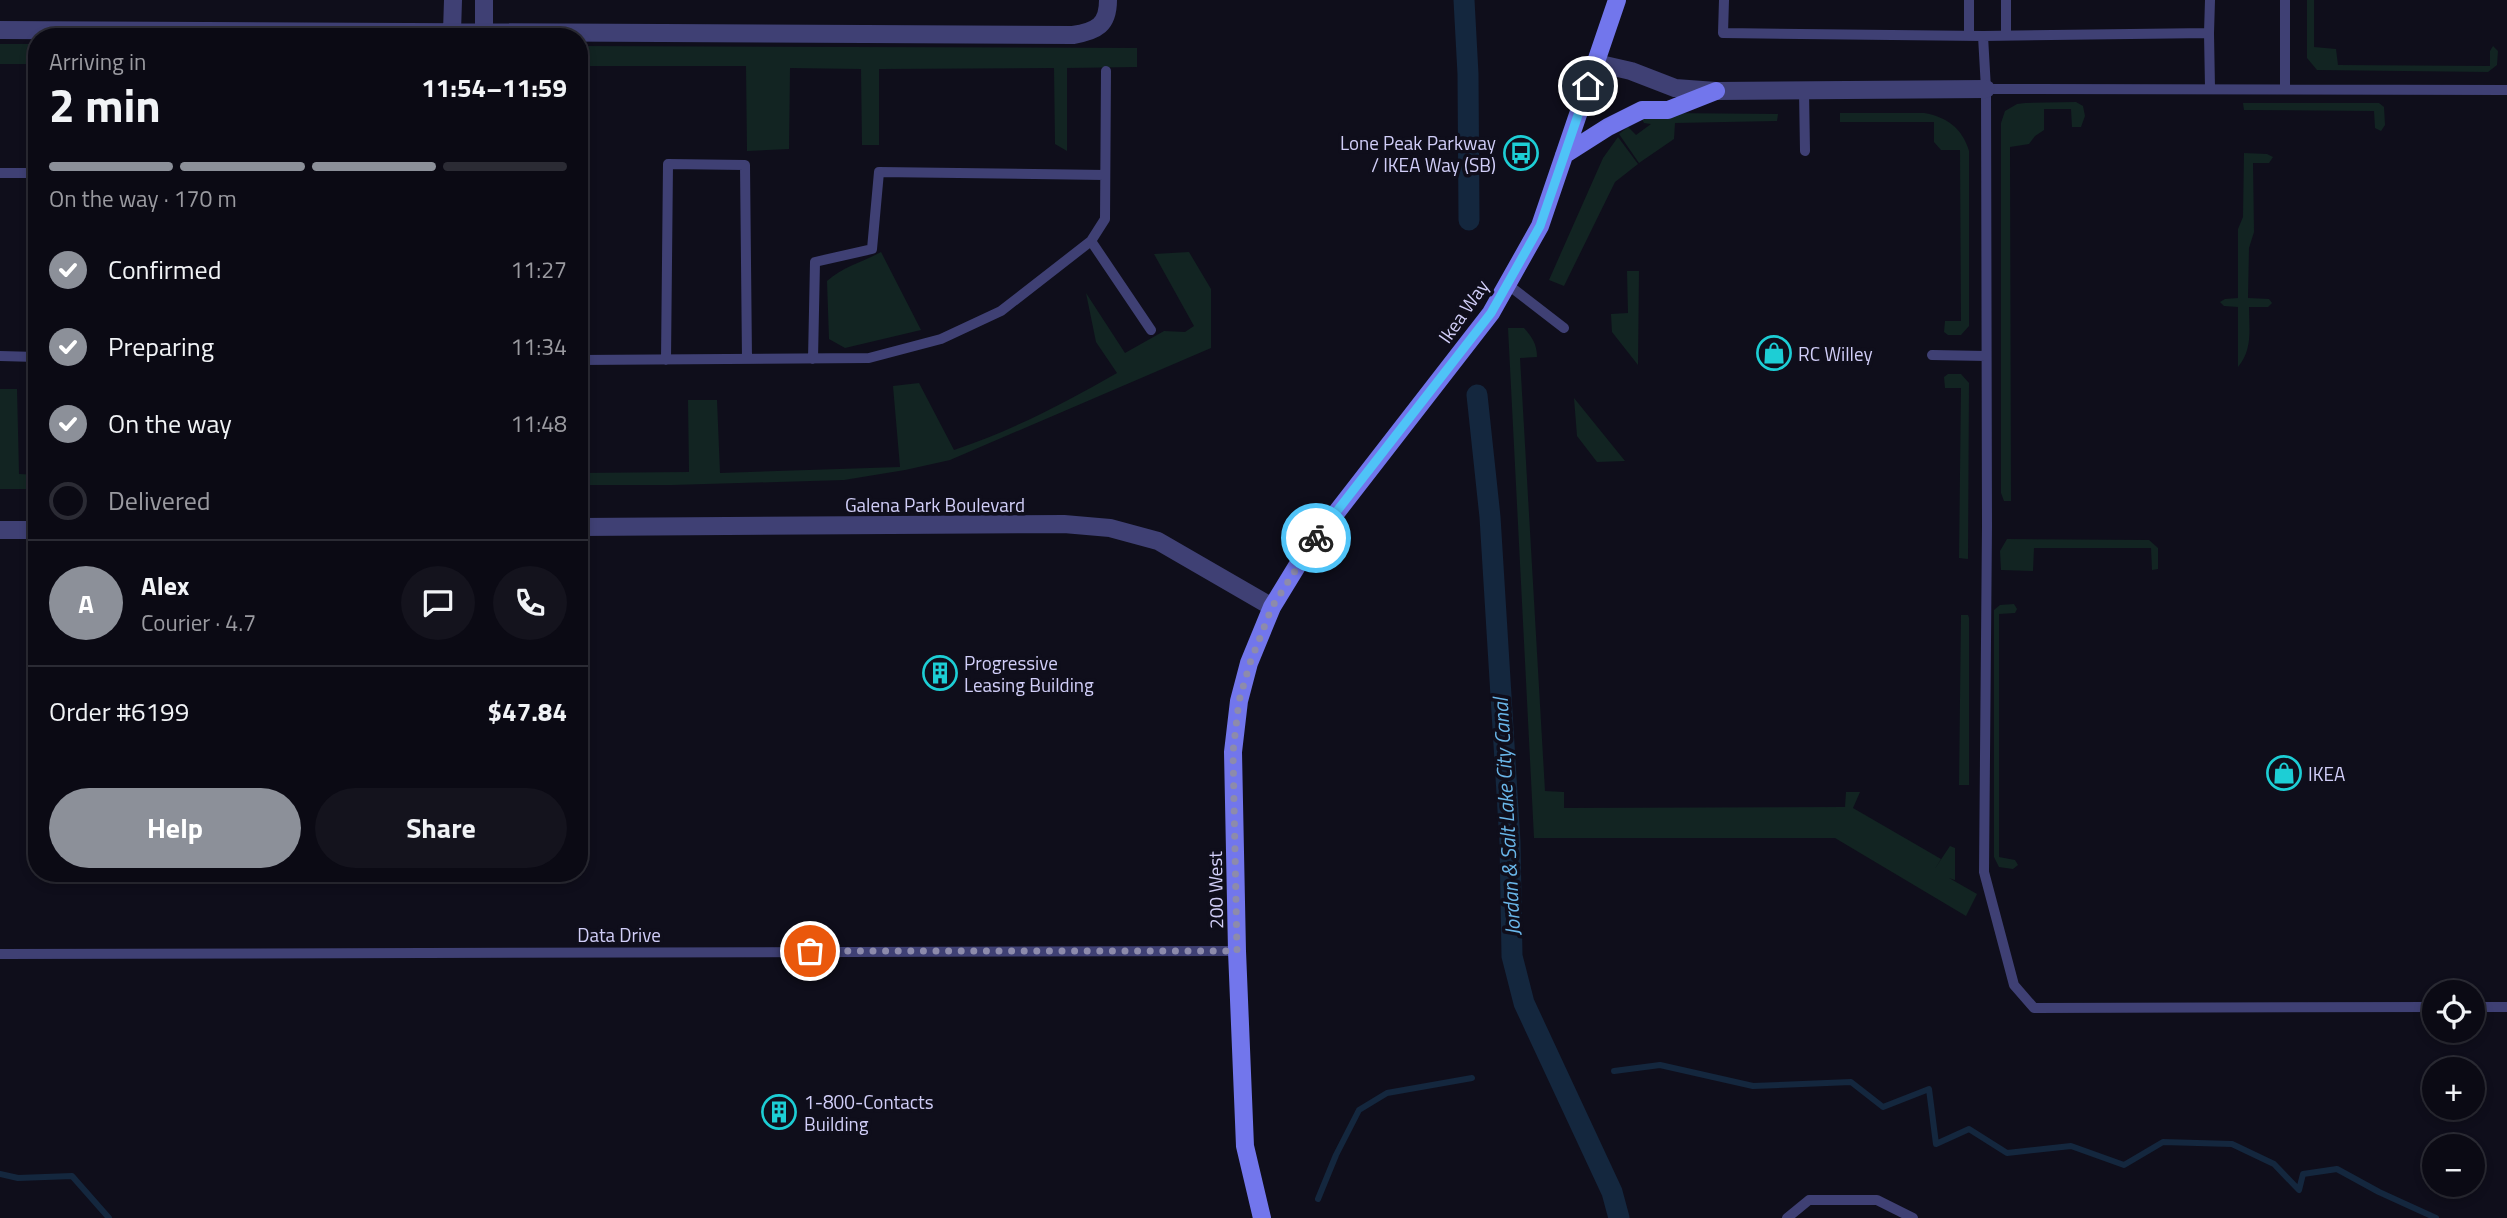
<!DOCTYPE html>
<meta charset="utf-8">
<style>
:root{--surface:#0b0a14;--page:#14131d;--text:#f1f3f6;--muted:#9a9aa0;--line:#2b2b34;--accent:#8c9099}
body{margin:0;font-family:"Titillium Web",sans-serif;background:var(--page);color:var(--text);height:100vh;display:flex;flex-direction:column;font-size:26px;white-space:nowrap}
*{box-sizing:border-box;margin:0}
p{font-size:23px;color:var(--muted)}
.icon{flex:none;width:38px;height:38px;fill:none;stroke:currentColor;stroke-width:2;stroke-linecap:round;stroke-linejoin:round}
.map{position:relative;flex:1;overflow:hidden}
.panel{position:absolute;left:28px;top:28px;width:560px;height:854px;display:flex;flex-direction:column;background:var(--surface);border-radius:28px;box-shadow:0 4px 10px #0003,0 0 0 2px var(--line)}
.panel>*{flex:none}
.tools{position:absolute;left:2422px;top:980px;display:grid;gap:14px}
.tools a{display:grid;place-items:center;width:63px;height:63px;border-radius:50%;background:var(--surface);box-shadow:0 4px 10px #0003,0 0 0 2px var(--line);font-size:35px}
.pin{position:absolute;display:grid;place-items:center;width:60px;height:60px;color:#fff;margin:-30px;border:4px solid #fff;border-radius:50%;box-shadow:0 2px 7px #0007}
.courier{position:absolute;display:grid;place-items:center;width:70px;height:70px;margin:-35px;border:5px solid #4fc3f7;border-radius:50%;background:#fff;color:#222;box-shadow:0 2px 9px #0007}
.headline em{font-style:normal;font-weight:700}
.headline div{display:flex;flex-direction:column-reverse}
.headline{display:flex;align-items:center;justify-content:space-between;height:119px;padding:0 21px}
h1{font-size:46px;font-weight:700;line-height:52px}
.bar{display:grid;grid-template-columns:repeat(4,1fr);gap:10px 7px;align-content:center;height:84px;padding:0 21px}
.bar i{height:9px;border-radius:5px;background:var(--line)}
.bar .selected{background:var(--accent)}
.bar p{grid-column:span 4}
.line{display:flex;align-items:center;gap:18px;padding:0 21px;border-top:2px solid var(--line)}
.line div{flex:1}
.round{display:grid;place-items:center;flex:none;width:74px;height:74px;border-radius:37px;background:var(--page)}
ol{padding:0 21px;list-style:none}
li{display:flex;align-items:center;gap:21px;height:77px}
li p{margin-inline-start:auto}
li .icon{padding:7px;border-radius:50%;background:var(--accent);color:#fff;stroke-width:4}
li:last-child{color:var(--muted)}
li i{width:38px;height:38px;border:4px solid var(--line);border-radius:50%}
.action{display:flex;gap:14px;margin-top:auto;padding:14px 21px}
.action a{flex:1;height:80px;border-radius:42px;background:var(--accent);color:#fff;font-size:28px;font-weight:700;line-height:80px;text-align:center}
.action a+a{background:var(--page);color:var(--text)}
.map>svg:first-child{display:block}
.green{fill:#122422}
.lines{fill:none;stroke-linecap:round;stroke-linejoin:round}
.stream{stroke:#14273e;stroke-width:6}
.canal{stroke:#14273e;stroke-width:21}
.service{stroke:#3f4074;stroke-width:10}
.minor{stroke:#3f4074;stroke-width:18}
.secondary{stroke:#7276ec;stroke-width:18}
.done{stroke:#8d8bab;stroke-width:7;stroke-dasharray:0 12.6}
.route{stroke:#4fc3f7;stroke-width:9}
.labels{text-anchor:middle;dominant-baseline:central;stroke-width:7;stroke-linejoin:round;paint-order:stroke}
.poi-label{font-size:19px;fill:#d1cef8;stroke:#0f0e1b;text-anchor:start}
.street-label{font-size:19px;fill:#d1cef8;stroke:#0f0e1b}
.water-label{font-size:21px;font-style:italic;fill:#6ab7ea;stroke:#0f0e1b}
</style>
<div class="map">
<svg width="2507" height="1218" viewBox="0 0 2507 1218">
<rect width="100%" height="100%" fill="#0f0e1b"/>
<path class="green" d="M2307,0H2314V47L2336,49L2338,65L2490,66V51L2493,46L2498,51L2497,65L2488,72L2317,70L2307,58Z
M0,44H37V64H0Z
M579,46L1137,48V67L1067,68V151L1055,144L1054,68L879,69V145H862L861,69L790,68L789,149L747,151L746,66H579Z
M2076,102L2083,106L2085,116L2081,127H2072L2071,109H2044V130L2035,136L2029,144L2010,147L2011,501H2004L2001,493V123L2005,111L2017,104L2025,103Z
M2243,103H2379L2384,107L2385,125L2381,131L2375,128L2374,111L2244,110Z
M1664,113L1778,114L1777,121L1675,123L1674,139L1639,163L1619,134L1628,127L1636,135L1651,124L1644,123L1641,117Z
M1924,113C1947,117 1962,128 1969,151V326L1961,335H1948L1944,332L1945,321H1961L1960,150H1941L1934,142V122H1840V113Z
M1618,137L1638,164L1615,182L1564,286L1549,280L1603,158Z
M2244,153L2267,154L2273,157L2269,163H2253L2254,232L2249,248L2248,298L2269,299L2272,303L2268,307H2249C2249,329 2253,349 2238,367V307L2224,306L2220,302L2225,299L2238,298V229L2243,217Z
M881,252L921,330L845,348L829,339L827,281C844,266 861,263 881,252Z
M1189,252L1211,289V348L950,460L905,470L844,480L672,485H579V473L689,472L688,400H717L720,473L900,467L893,386L919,383L954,450C1011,431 1065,403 1117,373L1096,342L1086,293L1125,353L1164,331L1185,332L1194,326L1154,254Z
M1627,271H1639L1638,365L1612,332L1611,314L1628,313Z
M1508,328H1524C1532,337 1537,344 1537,357L1520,358L1545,791L1564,792V808L1845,807L1846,792H1860L1853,808L1941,859L1934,870L1950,846L1955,848V880L1949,878L1977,894L1966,916L1835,838H1534Z
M1948,374H1961L1969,383L1968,559L1959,558L1961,388H1945L1944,377Z
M0,389H17L19,474L37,475V489H0Z
M1574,398L1625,461L1597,462L1577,436Z
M2007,539L2149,540L2158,548V569L2152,570L2151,548H2034L2033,571L2001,570L2000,551Z
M2014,604L2017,609L2015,613L1999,614V857L2015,860L2018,865L2013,869L1999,867L1994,857V610L2000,605Z
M1961,615H1968L1969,618V785H1959Z"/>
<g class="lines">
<path class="stream" d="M1614,1071L1660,1065L1753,1086L1851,1082L1883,1107L1929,1089L1936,1144L1969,1129L2007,1153L2071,1146L2124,1165L2163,1142L2232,1144L2274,1164L2299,1190L2303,1174L2337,1169L2379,1192L2436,1218
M0,1174L18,1178L72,1176L109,1218
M1318,1199L1336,1155L1359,1110L1387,1093L1472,1078"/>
<path class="canal" d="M1464,0L1468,74L1469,220
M1477,395L1490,517L1510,842L1512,956L1524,1003L1612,1192L1619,1218"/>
<path class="service" d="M1724,0L1723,33L1983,36
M1969,0V36
M2006,0V35
M2209,33L2210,0
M1986,89L1983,36L2209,33L2210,88
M2285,89V0
M1804,91L1805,151
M0,173H37
M1091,241L1151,330
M1507,284L1564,328
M1932,355L1986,356
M0,356L37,357
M813,359L815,262L872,249L879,172L1105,175
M579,360L869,358L941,339L1001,311L1091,241L1105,219L1106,71
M666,360L668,164L745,165L747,359
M0,954L1237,951
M2434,1007L2034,1008L2014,985L1984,872L1987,526L1986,89L2507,90
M2473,1007H2507
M1787,1218L1809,1200H1877L1913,1218"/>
<path class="minor" d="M0,30L1073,35C1097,31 1108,25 1108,0
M452,32L453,0
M484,32V0
M1596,63L1631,71L1675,88L1716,91L1986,89
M579,527L1064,524L1110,528L1158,541L1272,607
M0,530H37"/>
<path class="secondary" d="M1564,155L1608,127L1642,110H1668L1716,91
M1262,1218L1245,1146L1237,951L1233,752L1239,701L1249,663L1272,607L1305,553L1491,313L1540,226L1617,0"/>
</g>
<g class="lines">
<path class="done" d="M810,951H1237L1233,752L1239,701L1250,663L1272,607L1316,538"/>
<path class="route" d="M1316,538L1491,313L1540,226L1588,86"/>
</g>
<defs>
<g id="bus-ring" transform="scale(1.75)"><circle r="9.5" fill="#0f0e1b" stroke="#1dced5" stroke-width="1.5"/><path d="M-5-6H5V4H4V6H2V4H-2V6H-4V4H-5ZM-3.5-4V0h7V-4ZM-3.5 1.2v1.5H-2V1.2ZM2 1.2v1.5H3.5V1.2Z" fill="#1dced5"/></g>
<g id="shop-ring" transform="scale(1.75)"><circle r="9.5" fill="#0f0e1b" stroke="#1dced5" stroke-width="1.5"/><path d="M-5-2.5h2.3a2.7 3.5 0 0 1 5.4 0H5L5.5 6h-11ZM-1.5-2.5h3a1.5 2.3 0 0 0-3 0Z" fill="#1dced5"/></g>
<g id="building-ring" transform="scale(1.75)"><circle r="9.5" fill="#0f0e1b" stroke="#1dced5" stroke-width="1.5"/><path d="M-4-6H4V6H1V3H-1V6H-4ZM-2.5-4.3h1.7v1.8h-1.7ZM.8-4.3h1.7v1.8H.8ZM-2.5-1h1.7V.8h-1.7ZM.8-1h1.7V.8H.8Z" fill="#1dced5"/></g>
</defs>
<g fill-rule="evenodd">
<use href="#bus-ring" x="1521" y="153"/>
<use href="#shop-ring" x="1774" y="353"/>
<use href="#building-ring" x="940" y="673"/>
<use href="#shop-ring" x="2284" y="773"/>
<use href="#building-ring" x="779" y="1112"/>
</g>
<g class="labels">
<g class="poi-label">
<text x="1496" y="142" text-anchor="end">Lone Peak Parkway<tspan x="1496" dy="22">/ IKEA Way (SB)</tspan></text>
<text x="1798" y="353">RC Willey</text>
<text x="964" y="662">Progressive<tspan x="964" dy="22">Leasing Building</tspan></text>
<text x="2308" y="773">IKEA</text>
<text x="804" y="1101">1-800-Contacts<tspan x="804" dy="22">Building</tspan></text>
</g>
<g class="street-label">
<text transform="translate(1463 311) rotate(-55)">Ikea Way</text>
<text x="935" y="504">Galena Park Boulevard</text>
<text transform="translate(1215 890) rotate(-91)">200 West</text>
<text x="619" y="934">Data Drive</text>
</g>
<g class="water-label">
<text transform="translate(1506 817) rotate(-93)">Jordan &amp; Salt Lake City Canal</text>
</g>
</g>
</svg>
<div class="tools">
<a><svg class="icon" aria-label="locate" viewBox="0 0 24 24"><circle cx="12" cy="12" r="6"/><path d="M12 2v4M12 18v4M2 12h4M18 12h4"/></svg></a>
<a>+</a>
<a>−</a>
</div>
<div class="pin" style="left:810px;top:951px;background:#ea580c"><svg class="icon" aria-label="bag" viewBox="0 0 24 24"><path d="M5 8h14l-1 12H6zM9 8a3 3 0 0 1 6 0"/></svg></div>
<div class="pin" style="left:1588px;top:86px;background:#1f2937"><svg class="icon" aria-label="home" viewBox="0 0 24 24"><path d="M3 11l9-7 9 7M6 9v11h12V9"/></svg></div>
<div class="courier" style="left:1316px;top:538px"><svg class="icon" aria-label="bike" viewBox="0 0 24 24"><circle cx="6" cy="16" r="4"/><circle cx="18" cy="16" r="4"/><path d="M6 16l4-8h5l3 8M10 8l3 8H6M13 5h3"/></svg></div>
<section class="panel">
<div class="headline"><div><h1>2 min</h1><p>Arriving in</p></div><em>11:54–11:59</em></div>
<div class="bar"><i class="selected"></i><i class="selected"></i><i class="selected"></i><i></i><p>On the way · 170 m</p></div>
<ol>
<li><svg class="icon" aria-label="check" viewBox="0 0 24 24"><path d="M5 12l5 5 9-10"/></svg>Confirmed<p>11:27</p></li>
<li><svg class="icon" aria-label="check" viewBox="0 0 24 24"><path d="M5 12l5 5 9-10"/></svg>Preparing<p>11:34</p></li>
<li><svg class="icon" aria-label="check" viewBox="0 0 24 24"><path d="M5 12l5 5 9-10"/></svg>On the way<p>11:48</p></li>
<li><i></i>Delivered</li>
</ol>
<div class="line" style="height:126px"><b class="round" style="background:var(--accent);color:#fff">A</b><div><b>Alex</b><p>Courier · 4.7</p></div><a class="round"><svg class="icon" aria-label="chat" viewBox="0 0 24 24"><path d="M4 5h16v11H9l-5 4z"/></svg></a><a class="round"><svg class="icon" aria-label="phone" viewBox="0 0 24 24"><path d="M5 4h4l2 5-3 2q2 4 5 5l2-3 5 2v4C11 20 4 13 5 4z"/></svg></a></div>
<div class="line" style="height:91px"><div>Order #6199</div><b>$47.84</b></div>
<div class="action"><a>Help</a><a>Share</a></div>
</section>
</div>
